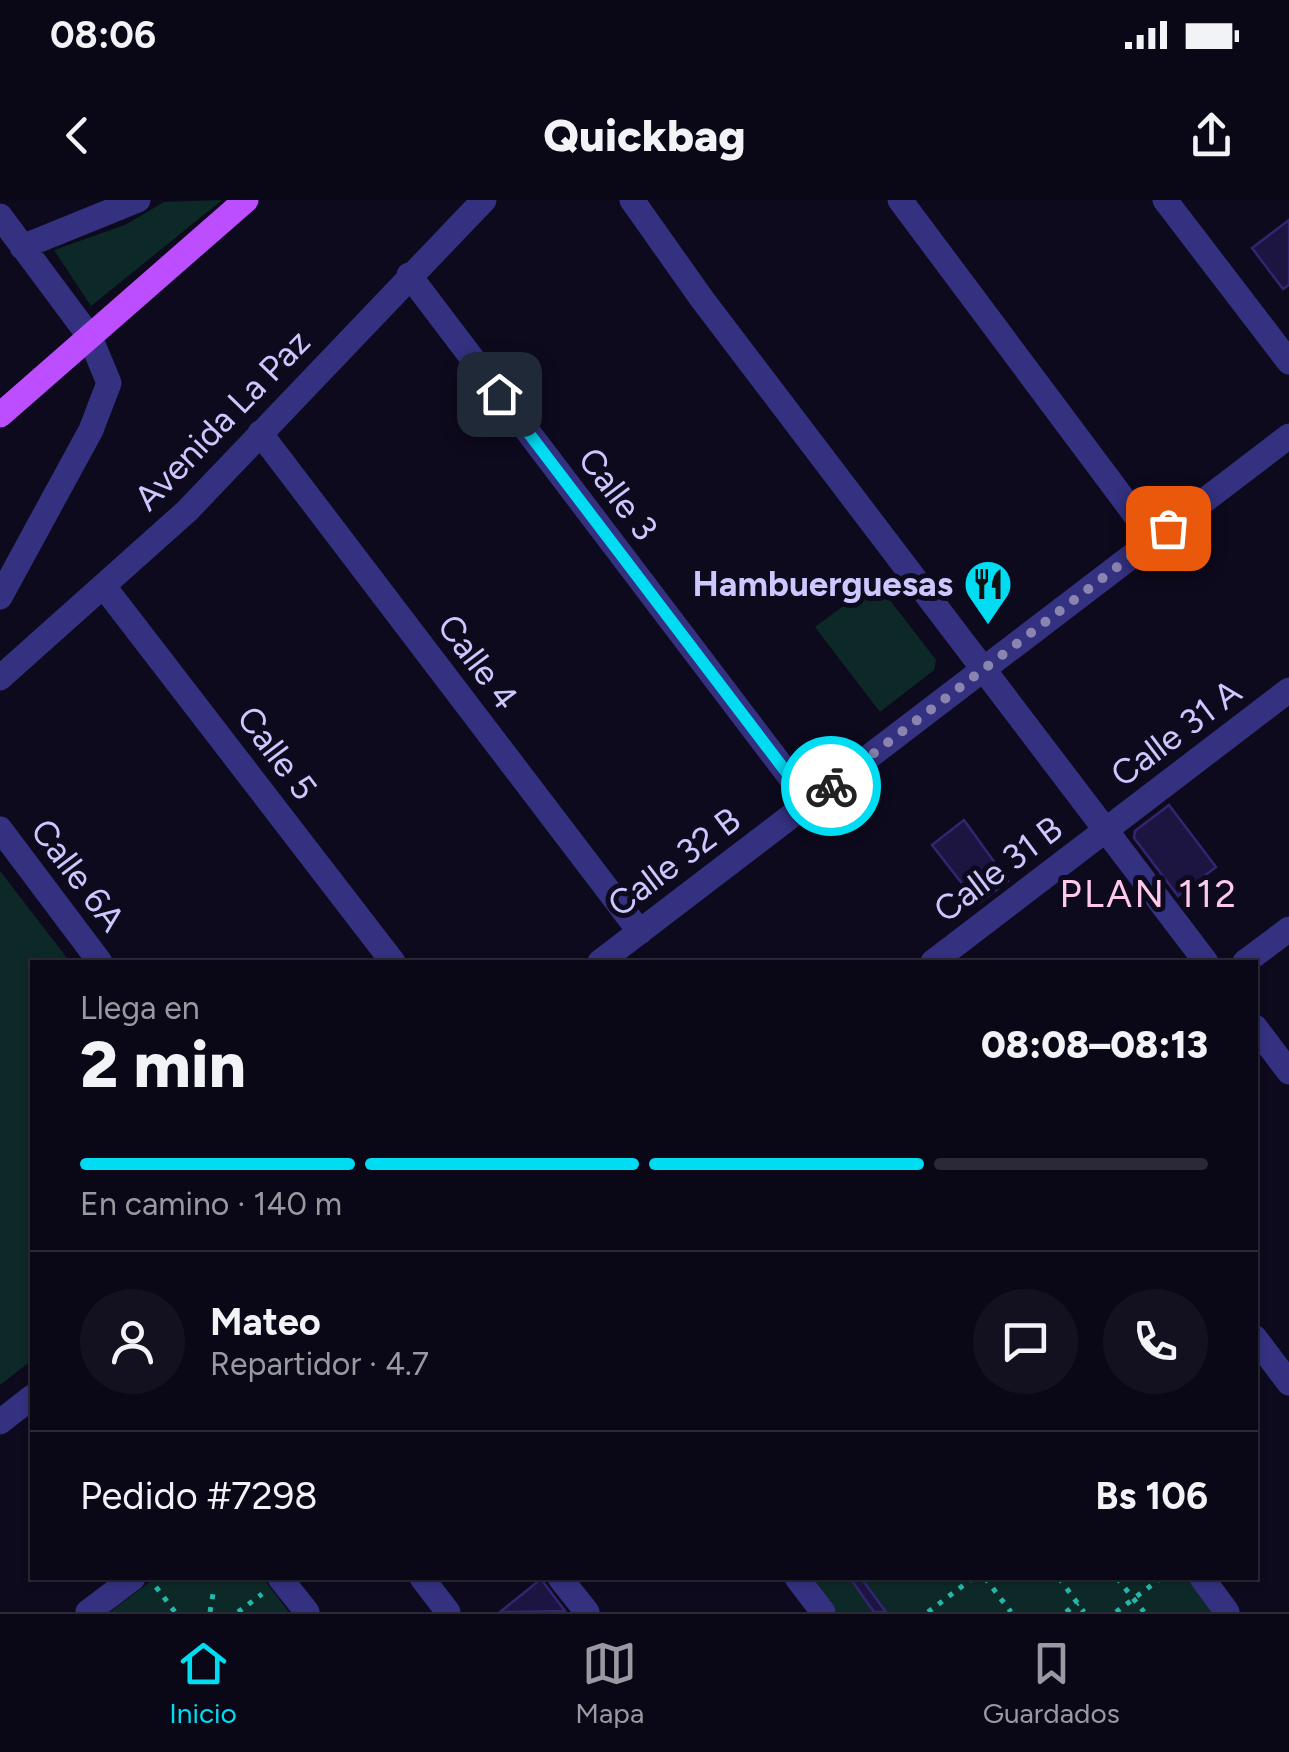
<!DOCTYPE html>
<html lang="es">
<meta charset="utf-8">
<style>
:root{--surface:#0a0816;--page:#13111f;--text:#f1f3f6;--muted:#999aa1;--line:#2a2935;--accent:#00dcf2}
body{margin:0;font-family:Figtree,sans-serif;background:var(--page);color:var(--text);height:100vh;display:flex;flex-direction:column;font-size:38px;white-space:nowrap}
*{box-sizing:border-box;margin:0}
p{font-size:32px;color:var(--muted)}
.icon{flex:none;width:55px;height:55px;fill:none;stroke:currentColor;stroke-width:2;stroke-linecap:round;stroke-linejoin:round}
.map{position:relative;flex:1;overflow:hidden}
.side{position:absolute;left:30px;top:760px;width:1228px;height:620px;display:flex;flex-direction:column;background:var(--surface);border-radius:0px;box-shadow:0 2px 8px #0004,0 0 0 2px var(--line)}
.side>*{flex:none}
.pin{position:absolute;display:grid;place-items:center;width:85px;height:85px;color:#fff;margin:-42px;border-radius:20px;box-shadow:0 5px 15px #0006}
.courier{position:absolute;display:grid;place-items:center;width:100px;height:100px;margin:-50px;border:8px solid #00dcf2;border-radius:50%;background:#fff;color:#222;box-shadow:0 2px 12px #0007}
.head em{font-style:normal;font-weight:800}
.head div{display:flex;flex-direction:column-reverse}
.head{display:flex;align-items:center;justify-content:space-between;height:170px;padding:0 50px}
h1{font-size:65px;font-weight:800;line-height:75px}
.bar{display:grid;grid-template-columns:repeat(4,1fr);gap:15px 10px;align-content:center;height:120px;padding:0 50px}
.bar i{height:12px;border-radius:8px;background:var(--line)}
.bar .current{background:var(--accent)}
.bar p{grid-column:span 4}
.line{display:flex;align-items:center;gap:25px;padding:0 50px;border-top:2px solid var(--line)}
.line div{flex:1}
.round{display:grid;place-items:center;flex:none;width:105px;height:105px;border-radius:52px;background:var(--page)}
.status{display:flex;justify-content:space-between;align-items:center;height:70px;padding:0 50px;background:var(--surface);direction:ltr}
.status svg{height:28px;fill:currentColor}
header{display:flex;justify-content:space-between;align-items:center;height:130px;padding:0 50px;background:var(--surface);font-size:45px;font-weight:800}
.tabs{display:flex;justify-content:space-around;align-items:center;height:140px;border-top:2px solid var(--line);background:var(--surface);font-size:28px;color:var(--muted)}
.tabs a{display:grid;justify-items:center;gap:5px}
.tabs .current{color:var(--accent)}
.map>svg:first-child{display:block}
.green{fill:#0d2927}
.building{fill:#1d1541;stroke:#33256f;stroke-width:2.5}
.lines{fill:none;stroke-linecap:round;stroke-linejoin:round}
.path{stroke:#23b7ad;stroke-width:5;stroke-dasharray:5 8;stroke-linecap:butt}
.minor{stroke:#343181;stroke-width:25}
.major{stroke:#bc4eff;stroke-width:25}
.done{stroke:#8a85b0;stroke-width:10;stroke-dasharray:0 18}
.route{stroke:#00dcf2;stroke-width:12}
.labels{text-anchor:middle;dominant-baseline:central;stroke-width:10;stroke-linejoin:round;paint-order:stroke}
.street-label{font-size:35px;fill:#cdc7ff;stroke:#0e0a1e}
.poi-label{font-size:35px;font-weight:bold;fill:#cdc7ff;stroke:#0e0a1e;text-anchor:end}
.neighbourhood-label{font-size:38px;letter-spacing:2.5px;fill:#ffc9ec;stroke:#0e0a1e}
</style>
<div class="status"><b>08:06</b><svg viewBox="0 0 49 12"><path d="M0 12V9h3v3zM5 12V6h3v6zM10 12V3h3v9zM15 12V0h3v12zM26 1h20v11H26zM47 4h2v5h-2z"/></svg></div>
<header><svg class="icon" aria-label="back" viewBox="0 0 24 24"><path d="M15 5l-7 7 7 7"/></svg>Quickbag<svg class="icon" aria-label="share" viewBox="0 0 24 24"><path d="M12 15V3M7 8l5-5 5 5M5 13v7h14v-7"/></svg></header>
<div class="map">
<svg width="1289" height="1412" viewBox="0 0 1289 1412">
<rect width="100%" height="100%" fill="#0e0a1e"/>
<path class="green" d="M222,0L91,106L54,50L125,25L164,2Z
M876,382L936,460L934,470L880,512L815,427Z
M0,671L70,762H32V1160L0,1185Z
M155,1378H263L289,1412H110Z
M810,1378H1187L1214,1412H836Z"/>
<path class="building" d="M1289,20V85L1283,89L1252,48Z
M1169,605L1216,667L1178,696L1134,638L1135,631Z
M964,620L1008,681L978,704L932,645Z
M850,1378H861L886,1412H874Z
M541,1379L565,1411L500,1412Z"/>
<g class="lines">
<path class="path" d="M985,1378L1011,1412
M1059,1378L1084,1412
M1117,1378L1144,1412
M156,1387L175,1412
M210,1412L213,1394
M238,1412L262,1394
M928,1412L973,1378
M1066,1412L1078,1403
M1116,1412L1161,1378"/>
<path class="minor" d="M632,0L702,99L1206,762
M900,0L1154,340
M1165,0L1289,162
M0,16L90,137L109,183L91,230L0,397
M22,47L138,0
M409,75L809,602
M260,233L640,732
M105,388L393,762
M0,478L187,311L484,0
M0,629L100,762
M600,762L1289,236
M933,762L1289,490
M1245,762L1289,729
M1255,827L1289,872
M1255,1138L1289,1183
M0,1222L32,1197
M280,1378L307,1412
M422,1378L448,1412
M560,1378L587,1412
M797,1378L823,1412
M1202,1378L1227,1412
M88,1412L133,1378"/>
<path class="major" d="M0,215L246,0"/>
</g>
<g class="lines">
<path class="done" d="M831,586L1168,328"/>
<path class="route" d="M499,194L809,602L831,586"/>
</g>
<defs>
<g id="restaurant-pin" transform="scale(2.5)"><path d="M0 17L-7.5 6A9.5 9.5 0 1 1 7.5 6Z" fill="#00dcf2" stroke="#0e0a1e"/><path d="M-5-6h1v4h1v-4h1v4h1v-4h1v5L-1.5 .5V6h-2V.5L-5-1ZM5-6V6H3V1.5H1.5Q1.5-4 5-6Z" fill="#111"/></g>
</defs>
<g fill-rule="evenodd">
<use href="#restaurant-pin" x="988" y="384"/>
</g>
<g class="labels">
<g class="street-label">
<text transform="translate(222 220) rotate(-46)">Avenida La Paz</text>
<text transform="translate(618 294) rotate(53)">Calle 3</text>
<text transform="translate(478 462) rotate(53)">Calle 4</text>
<text transform="translate(1176 533) rotate(-37)">Calle 31 A</text>
<text transform="translate(277 553) rotate(53)">Calle 5</text>
<text transform="translate(674 662) rotate(-37)">Calle 32 B</text>
<text transform="translate(998 669) rotate(-37)">Calle 31 B</text>
<text transform="translate(78 675) rotate(53)">Calle 6A</text>
</g>
<g class="poi-label">
<text x="953" y="384">Hambuerguesas</text>
</g>
<g class="neighbourhood-label">
<text x="1149" y="694">PLAN 112</text>
</g>
</g>
</svg>
<div class="pin" style="left:1168px;top:328px;background:#ea580c"><svg class="icon" aria-label="bag" viewBox="0 0 24 24"><path d="M5 8h14l-1 12H6zM9 8a3 3 0 0 1 6 0"/></svg></div>
<div class="pin" style="left:499px;top:194px;background:#1f2937"><svg class="icon" aria-label="home" viewBox="0 0 24 24"><path d="M3 11l9-7 9 7M6 9v11h12V9"/></svg></div>
<div class="courier" style="left:831px;top:586px"><svg class="icon" aria-label="bike" viewBox="0 0 24 24"><circle cx="6" cy="16" r="4"/><circle cx="18" cy="16" r="4"/><path d="M6 16l4-8h5l3 8M10 8l3 8H6M13 5h3"/></svg></div>
<section class="side">
<div class="head"><div><h1>2 min</h1><p>Llega en</p></div><em>08:08–08:13</em></div>
<div class="bar"><i class="current"></i><i class="current"></i><i class="current"></i><i></i><p>En camino · 140 m</p></div>
<div class="line" style="height:180px"><a class="round"><svg class="icon" aria-label="person" viewBox="0 0 24 24"><circle cx="12" cy="8" r="4"/><path d="M4 21q1-7 8-7t8 7"/></svg></a><div><b>Mateo</b><p>Repartidor · 4.7</p></div><a class="round"><svg class="icon" aria-label="chat" viewBox="0 0 24 24"><path d="M4 5h16v11H9l-5 4z"/></svg></a><a class="round"><svg class="icon" aria-label="phone" viewBox="0 0 24 24"><path d="M5 4h4l2 5-3 2q2 4 5 5l2-3 5 2v4C11 20 4 13 5 4z"/></svg></a></div>
<div class="line" style="height:130px"><div>Pedido #7298</div><b>Bs 106</b></div>
</section>
</div>
<nav class="tabs">
<a class="current"><svg class="icon" aria-label="home" viewBox="0 0 24 24"><path d="M3 11l9-7 9 7M6 9v11h12V9"/></svg>Inicio</a>
<a><svg class="icon" aria-label="map" viewBox="0 0 24 24"><path d="M3 6l6-2 6 2 6-2v14l-6 2-6-2-6 2zM9 4v14M15 6v14"/></svg>Mapa</a>
<a><svg class="icon" aria-label="saved" viewBox="0 0 24 24"><path d="M7 4h10v16l-5-4-5 4z"/></svg>Guardados</a>
</nav>
